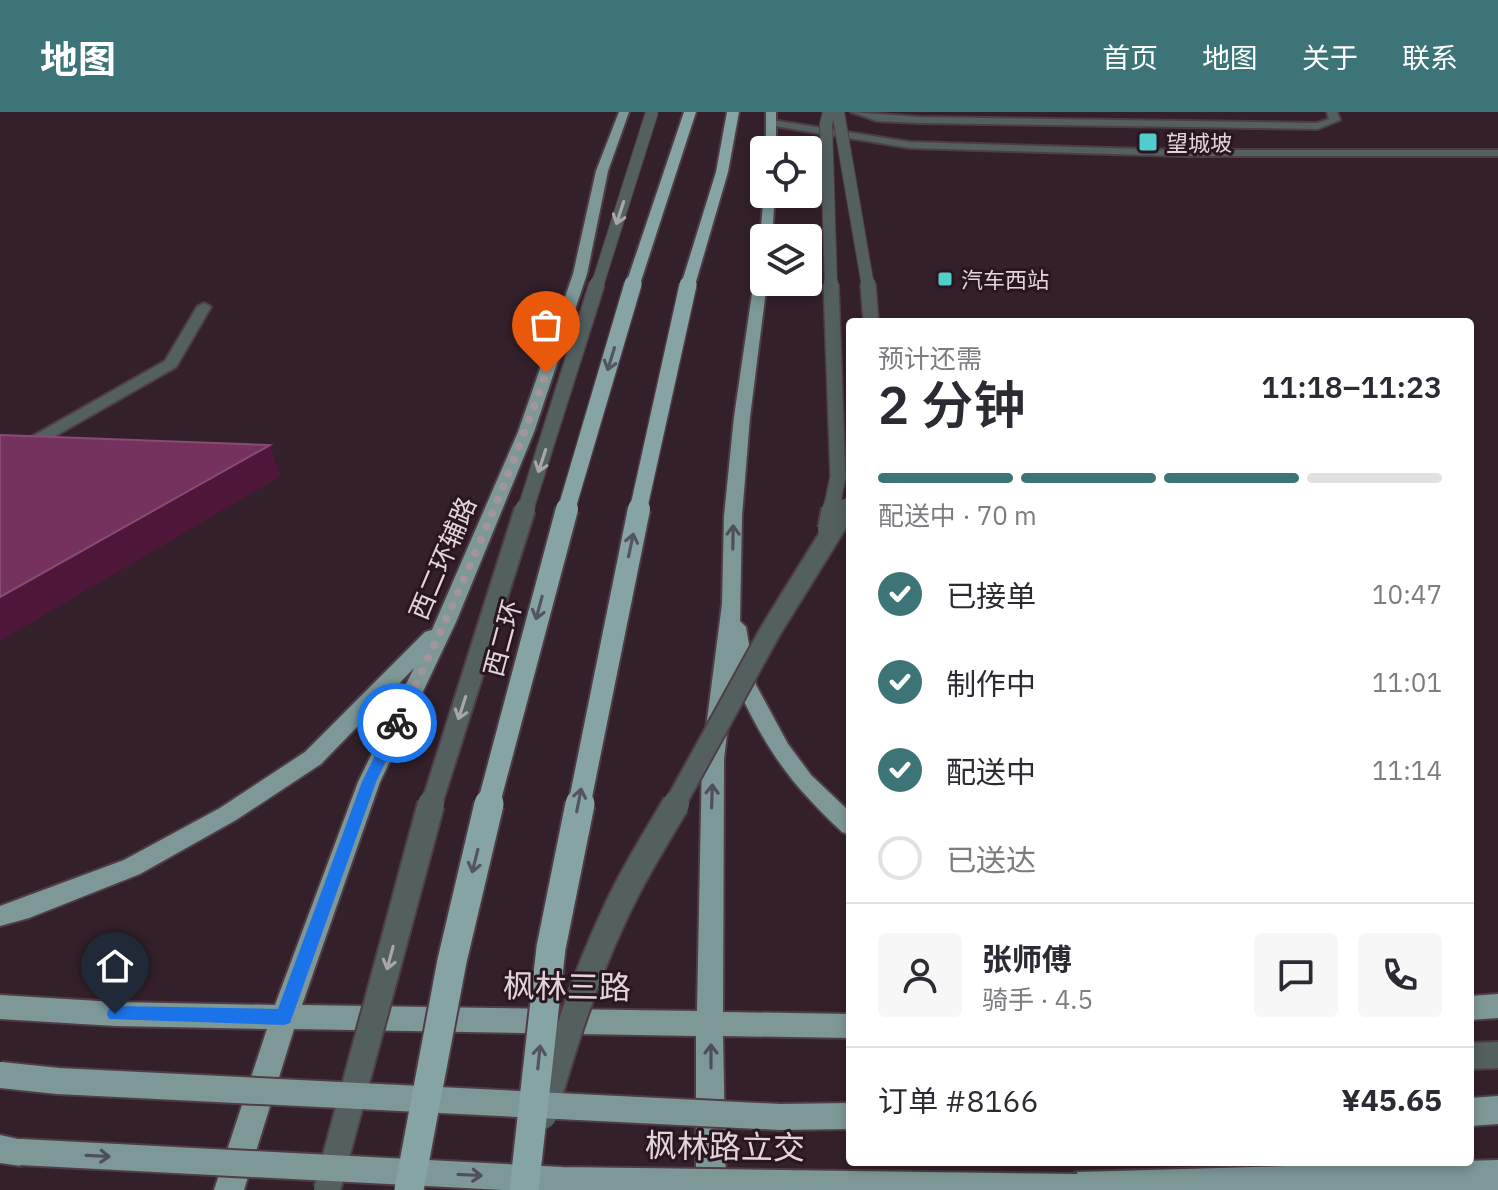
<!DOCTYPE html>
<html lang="zh">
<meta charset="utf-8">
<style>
:root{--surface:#fff;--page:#f7f7f7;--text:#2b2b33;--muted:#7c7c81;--line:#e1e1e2;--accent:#3d7478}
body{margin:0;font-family:"IBM Plex Sans","Noto Sans SC",sans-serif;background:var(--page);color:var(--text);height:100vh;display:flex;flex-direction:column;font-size:30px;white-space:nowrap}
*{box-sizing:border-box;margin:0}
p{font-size:26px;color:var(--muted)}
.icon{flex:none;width:44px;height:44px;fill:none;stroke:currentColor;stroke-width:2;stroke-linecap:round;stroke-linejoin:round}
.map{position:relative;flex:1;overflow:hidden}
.details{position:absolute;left:846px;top:206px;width:628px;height:848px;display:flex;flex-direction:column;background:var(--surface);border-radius:8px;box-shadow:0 4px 12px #0003}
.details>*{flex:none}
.controls{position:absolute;left:750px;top:24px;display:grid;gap:16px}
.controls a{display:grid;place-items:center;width:72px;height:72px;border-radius:8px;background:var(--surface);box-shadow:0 4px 12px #0003;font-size:40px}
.pin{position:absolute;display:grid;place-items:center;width:68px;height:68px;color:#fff;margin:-82px -34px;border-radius:50% 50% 50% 0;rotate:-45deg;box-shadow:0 0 8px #0007}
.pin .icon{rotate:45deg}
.courier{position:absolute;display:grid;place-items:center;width:80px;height:80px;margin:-40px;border:6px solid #1a73e8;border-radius:50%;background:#fff;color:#222;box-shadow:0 2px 10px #0007}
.head em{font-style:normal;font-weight:600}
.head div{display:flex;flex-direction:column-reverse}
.head{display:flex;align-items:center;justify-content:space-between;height:136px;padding:0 32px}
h1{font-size:52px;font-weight:600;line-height:60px}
.bar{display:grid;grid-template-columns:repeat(4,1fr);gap:12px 8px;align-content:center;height:96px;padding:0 32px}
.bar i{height:10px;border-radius:6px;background:var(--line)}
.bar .on{background:var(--accent)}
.bar p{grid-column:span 4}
.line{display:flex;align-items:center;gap:20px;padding:0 32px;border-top:2px solid var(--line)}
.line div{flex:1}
.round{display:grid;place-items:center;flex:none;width:84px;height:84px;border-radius:8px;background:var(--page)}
ol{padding:0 32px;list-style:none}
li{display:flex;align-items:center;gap:24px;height:88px}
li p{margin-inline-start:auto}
li .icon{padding:8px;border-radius:50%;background:var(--accent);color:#fff;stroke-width:4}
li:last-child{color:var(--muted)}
li i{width:44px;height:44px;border:4px solid var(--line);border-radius:50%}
header{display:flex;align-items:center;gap:48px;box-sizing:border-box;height:112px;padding:0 40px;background:var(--accent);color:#fff}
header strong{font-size:38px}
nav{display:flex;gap:44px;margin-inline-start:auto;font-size:28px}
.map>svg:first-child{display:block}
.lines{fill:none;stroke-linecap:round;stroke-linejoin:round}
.minor-casing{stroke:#4f3d46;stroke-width:4}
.tertiary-casing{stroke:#4f3d46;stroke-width:4}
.primary-casing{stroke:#4f3d46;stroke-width:4}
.trunk-casing{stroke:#4f3d46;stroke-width:4}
.minor{fill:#53605f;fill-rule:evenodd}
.tertiary{fill:#53605f;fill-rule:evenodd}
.primary{fill:#7e9898;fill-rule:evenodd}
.trunk{fill:#86a4a3;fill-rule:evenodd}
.tertiary-bridge-far3-casing{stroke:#4f3d46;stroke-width:14;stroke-linecap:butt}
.tertiary-bridge-far2-casing{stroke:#4f3d46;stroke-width:18;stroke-linecap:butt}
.tertiary-bridge-far1-casing{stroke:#4f3d46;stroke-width:24;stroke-linecap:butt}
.tertiary-bridge-casing{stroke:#4f3d46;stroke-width:30;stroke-linecap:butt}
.primary-bridge-casing{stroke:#4f3d46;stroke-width:30;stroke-linecap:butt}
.trunk-bridge-far2-casing{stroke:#4f3d46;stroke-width:20;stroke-linecap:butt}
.trunk-bridge-far1-casing{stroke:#4f3d46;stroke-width:26;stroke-linecap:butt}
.trunk-bridge-casing{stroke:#4f3d46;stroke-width:33;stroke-linecap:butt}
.tertiary-bridge-far3{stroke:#53605f;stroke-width:12}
.tertiary-bridge-far2{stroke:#53605f;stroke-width:15}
.tertiary-bridge-far1{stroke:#53605f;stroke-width:20}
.tertiary-bridge{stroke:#53605f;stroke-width:26}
.primary-bridge{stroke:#7e9898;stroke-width:26}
.trunk-bridge-far2{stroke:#86a4a3;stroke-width:17}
.trunk-bridge-far1{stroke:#86a4a3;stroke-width:22}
.trunk-bridge{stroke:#86a4a3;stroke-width:29}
.shaded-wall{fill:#4e173a}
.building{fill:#76325e;stroke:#874c72;stroke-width:2}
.oneway{stroke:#a8a6a9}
.oneway2{stroke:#53565c}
.oneway3{stroke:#4f5057}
.route{fill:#1a73e8}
.done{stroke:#a4959c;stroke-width:8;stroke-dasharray:0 14.4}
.poi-dot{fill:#52cdcc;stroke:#291621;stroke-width:3}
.labels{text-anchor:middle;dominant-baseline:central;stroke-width:6;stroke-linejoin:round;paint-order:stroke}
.far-poi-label{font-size:22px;fill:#e1d4da;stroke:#291621;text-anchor:start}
.street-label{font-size:26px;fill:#e1d4da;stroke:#291621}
.near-street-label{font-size:32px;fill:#e1d4da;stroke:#291621}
</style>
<header>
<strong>地图</strong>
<nav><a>首页</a><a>地图</a><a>关于</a><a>联系</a></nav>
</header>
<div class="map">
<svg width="1498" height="1078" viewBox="0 0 1498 1078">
<rect width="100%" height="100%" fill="#33202a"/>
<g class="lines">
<g class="minor-casing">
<path id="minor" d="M772,8L910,30L1181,38H1498V44H1181L910,36L768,13V9Z
M204,191L211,195L176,255L43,331L0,348V337L31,325L165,249L197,195Z"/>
</g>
<g class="tertiary-casing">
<path id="tertiary" d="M851,0L919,5L1317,11L1329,7L1327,0H1337L1340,8L1318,17L919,11L877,9Z
M1498,930V956L1470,957V931Z"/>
</g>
<g class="primary-casing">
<path id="primary" d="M619,0H629L608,59L587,162L534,320L456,510L380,670L302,893L697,899L702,647L722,492L724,404L734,305L758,141L764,137V170H767L750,305L742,404L740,509L746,515L756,573L788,632L811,663L850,700V723L842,720C802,682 779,656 753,607C746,592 736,578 734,561L724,647L723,900L850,902V926L723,924L726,1078H696V924L294,917L244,1078H214L267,917L115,914L0,907V883L115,890L275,893L358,670L414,556L321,652L236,708L140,762L29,806L0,814V794L124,748L220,696L305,640L425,520L432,518L518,320L573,162L596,59Z
M766,0H776V38H766Z
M764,81L775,82L772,126H764V129L760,126Z
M1498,882V906L1470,908V884Z
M1498,984V1012L1470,1014V986Z
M0,1023L31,1030L36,1040L31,1050L21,1054L0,1051Z
M1498,1048V1078H1063L1062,1075L1066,1064L1077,1060Z"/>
</g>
<g class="trunk-casing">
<path id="trunk" d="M684,0H696L640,172L633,176L628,175L626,172Z
M727,0H739L728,60L695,173L688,177L681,173L716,60Z"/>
</g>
<use href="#minor" class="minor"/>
<use href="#tertiary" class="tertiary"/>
<use href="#primary" class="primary"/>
<use href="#trunk" class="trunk"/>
<g class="tertiary-bridge-far3-casing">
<path id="tertiary-bridge-far3" d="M829,0L826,12L831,174
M838,0L868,174
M597,174L652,0"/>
</g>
<g class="tertiary-bridge-far2-casing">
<path id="tertiary-bridge-far2" d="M868,172L871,210
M525,399L597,172
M831,399L838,365L831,172
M845,399L850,392"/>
</g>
<g class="tertiary-bridge-far1-casing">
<path id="tertiary-bridge-far1" d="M828,417L832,397
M431,694L525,397
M674,694L771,518L846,397"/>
</g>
<g class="tertiary-bridge-casing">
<path id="tertiary-bridge" d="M543,1004C562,937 583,870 613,806C631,766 654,729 676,692
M327,1078L431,692"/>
</g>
<g class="primary-bridge-casing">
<path id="primary-bridge" d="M0,963L58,969L780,1005L850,1004
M21,1040L562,1068L1077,1075"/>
</g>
<g class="trunk-bridge-far2-casing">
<path id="trunk-bridge-far2" d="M566,399L633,172
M638,399L688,173"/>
</g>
<g class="trunk-bridge-far1-casing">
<path id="trunk-bridge-far1" d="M488,694L567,397
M579,694L639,397"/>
</g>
<g class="trunk-bridge-casing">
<path id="trunk-bridge" d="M409,1078L452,849L489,692
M524,1078L551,836L580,692"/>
</g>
<use href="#tertiary-bridge-far3" class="tertiary-bridge-far3"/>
<use href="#tertiary-bridge-far2" class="tertiary-bridge-far2"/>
<use href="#tertiary-bridge-far1" class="tertiary-bridge-far1"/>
<use href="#tertiary-bridge" class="tertiary-bridge"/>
<use href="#primary-bridge" class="primary-bridge"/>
<use href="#trunk-bridge-far2" class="trunk-bridge-far2"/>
<use href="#trunk-bridge-far1" class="trunk-bridge-far1"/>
<use href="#trunk-bridge" class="trunk-bridge"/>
</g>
<path class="shaded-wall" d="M270,333L281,364L0,529V485Z"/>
<path class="building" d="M0,323L270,333L0,485Z"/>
<defs><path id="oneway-shaft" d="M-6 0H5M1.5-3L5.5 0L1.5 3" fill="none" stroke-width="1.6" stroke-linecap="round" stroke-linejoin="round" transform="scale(2)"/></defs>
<g class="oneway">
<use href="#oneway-shaft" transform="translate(620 101) rotate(108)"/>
<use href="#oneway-shaft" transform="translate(542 349) rotate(108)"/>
<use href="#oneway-shaft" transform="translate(462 596) rotate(108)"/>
<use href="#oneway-shaft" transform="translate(390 846) rotate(105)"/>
</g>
<g class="oneway2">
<use href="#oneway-shaft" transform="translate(611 247) rotate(107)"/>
<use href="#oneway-shaft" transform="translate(631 433) rotate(-78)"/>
<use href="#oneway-shaft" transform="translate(539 496) rotate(105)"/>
<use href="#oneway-shaft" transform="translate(579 688) rotate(-79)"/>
<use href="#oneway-shaft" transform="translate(475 749) rotate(104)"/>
<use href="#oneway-shaft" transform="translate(539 945) rotate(-84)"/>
</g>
<g class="oneway3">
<use href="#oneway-shaft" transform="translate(733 425) rotate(-89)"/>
<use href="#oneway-shaft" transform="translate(712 684) rotate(-88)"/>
<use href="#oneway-shaft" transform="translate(711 944) rotate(-90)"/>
<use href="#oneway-shaft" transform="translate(98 1044) rotate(3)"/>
<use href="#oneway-shaft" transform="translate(470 1063) rotate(3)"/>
</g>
<path class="route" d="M397,606L404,611L376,670L290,911L284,913L109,907L107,902L109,896L115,894L278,897L362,670L391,611Z"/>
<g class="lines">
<path class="done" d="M397,611C453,497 504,380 546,261"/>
</g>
<g class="poi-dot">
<rect x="1138" y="20" width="20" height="20" rx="4"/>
<rect x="937" y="159" width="16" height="16" rx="4"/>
</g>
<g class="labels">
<g class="far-poi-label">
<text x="1166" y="30">望城坡</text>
<text x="961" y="167">汽车西站</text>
</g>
<g class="street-label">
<text transform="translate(442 446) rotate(-67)">西二环辅路</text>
<text transform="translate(502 526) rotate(-75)">西二环</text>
</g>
<g class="near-street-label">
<text transform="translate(567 874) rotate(1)">枫林三路</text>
<text transform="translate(725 1034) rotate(1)">枫林路立交</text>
</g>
</g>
</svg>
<div class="controls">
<a><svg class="icon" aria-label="locate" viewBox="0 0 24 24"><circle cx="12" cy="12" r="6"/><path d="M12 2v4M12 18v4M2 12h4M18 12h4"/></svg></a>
<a><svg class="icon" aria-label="layers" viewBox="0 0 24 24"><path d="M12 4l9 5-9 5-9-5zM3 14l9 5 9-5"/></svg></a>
</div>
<div class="pin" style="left:546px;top:261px;background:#ea580c"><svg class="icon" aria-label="bag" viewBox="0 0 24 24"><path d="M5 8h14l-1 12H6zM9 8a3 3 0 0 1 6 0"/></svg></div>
<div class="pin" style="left:115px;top:902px;background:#1f2937"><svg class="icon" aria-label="home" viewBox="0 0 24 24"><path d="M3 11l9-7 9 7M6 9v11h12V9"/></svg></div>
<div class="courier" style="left:397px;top:611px"><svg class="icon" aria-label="bike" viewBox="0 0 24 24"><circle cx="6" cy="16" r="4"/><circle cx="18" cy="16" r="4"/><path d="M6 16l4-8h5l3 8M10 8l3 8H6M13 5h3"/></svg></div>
<section class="details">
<div class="head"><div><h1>2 分钟</h1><p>预计还需</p></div><em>11:18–11:23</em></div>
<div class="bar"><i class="on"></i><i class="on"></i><i class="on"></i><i></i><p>配送中 · 70 m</p></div>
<ol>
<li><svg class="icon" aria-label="check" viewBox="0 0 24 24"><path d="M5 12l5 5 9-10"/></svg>已接单<p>10:47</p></li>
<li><svg class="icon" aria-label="check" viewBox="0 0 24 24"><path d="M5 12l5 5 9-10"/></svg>制作中<p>11:01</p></li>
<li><svg class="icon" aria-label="check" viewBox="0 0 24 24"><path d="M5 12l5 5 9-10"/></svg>配送中<p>11:14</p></li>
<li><i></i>已送达</li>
</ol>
<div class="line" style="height:144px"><a class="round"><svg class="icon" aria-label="person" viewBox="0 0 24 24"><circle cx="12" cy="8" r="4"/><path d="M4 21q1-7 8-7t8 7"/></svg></a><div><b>张师傅</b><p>骑手 · 4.5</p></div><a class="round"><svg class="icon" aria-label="chat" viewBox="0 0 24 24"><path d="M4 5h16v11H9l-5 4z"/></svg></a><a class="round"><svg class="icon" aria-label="phone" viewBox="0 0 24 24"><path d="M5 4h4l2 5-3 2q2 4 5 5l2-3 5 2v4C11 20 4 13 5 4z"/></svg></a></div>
<div class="line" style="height:104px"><div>订单 #8166</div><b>¥45.65</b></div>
</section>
</div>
